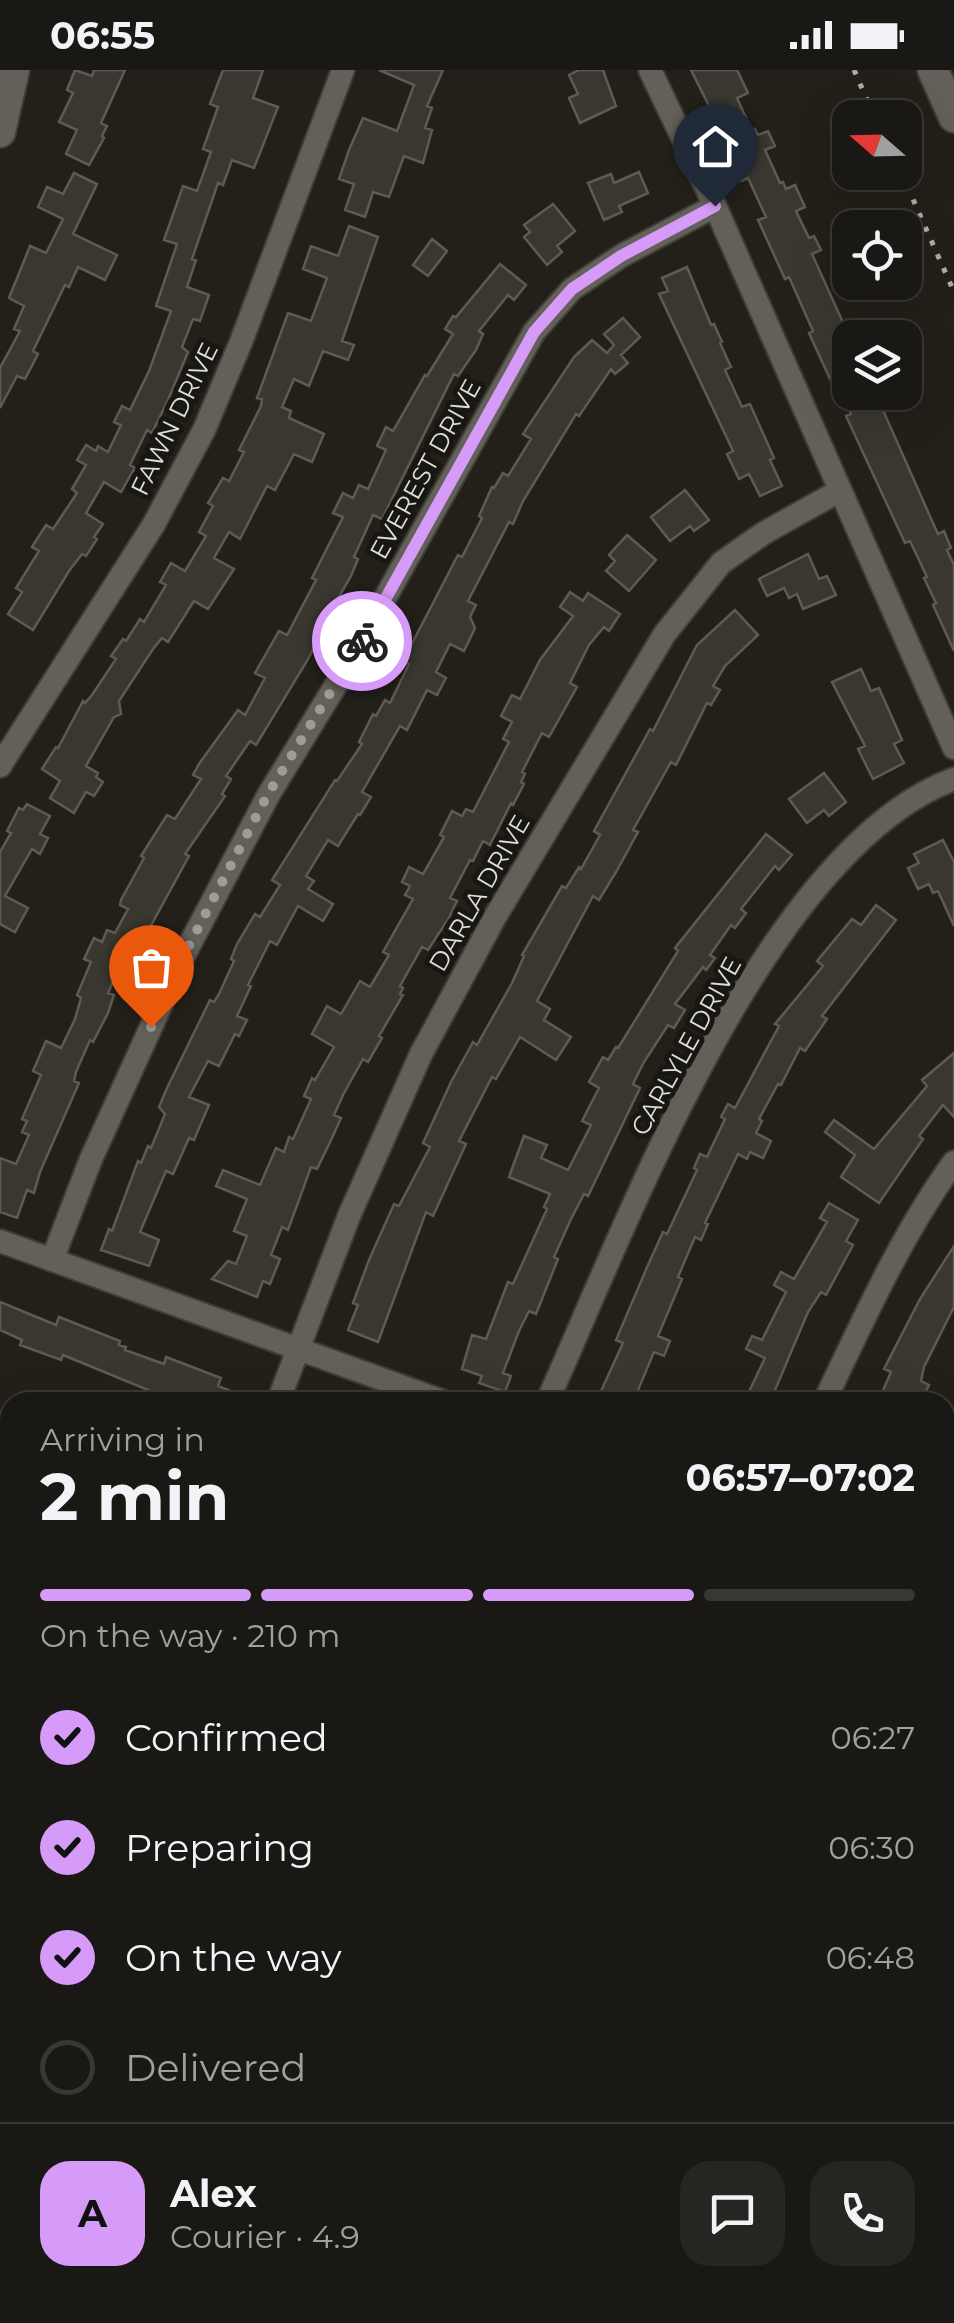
<!DOCTYPE html>
<meta charset="utf-8">
<style>
:root{--surface:#1a1814;--page:#272522;--text:#f1f3f6;--muted:#9fa0a0;--line:#383734;--accent:#d69bf9}
body{margin:0;font-family:Montserrat,sans-serif;background:var(--page);color:var(--text);height:100vh;display:flex;flex-direction:column;font-size:38px;white-space:nowrap}
*{box-sizing:border-box;margin:0}
p{font-size:32px;color:var(--muted)}
.icon{flex:none;width:55px;height:55px;fill:none;stroke:currentColor;stroke-width:2;stroke-linecap:round;stroke-linejoin:round}
.map{position:relative;flex:1;overflow:hidden}
.details{position:absolute;left:0px;top:1322px;width:955px;height:932px;display:flex;flex-direction:column;background:var(--surface);border-radius:30px 30px 0 0;box-shadow:0 10px 40px #0002,0 0 0 2px var(--line)}
.details>*{flex:none}
.needle{width:65px;rotate:290deg}
.controls{position:absolute;left:832px;top:30px;display:grid;gap:20px}
.controls a{display:grid;place-items:center;width:90px;height:90px;border-radius:20px;background:var(--surface);box-shadow:0 10px 40px #0002,0 0 0 2px var(--line);font-size:50px}
.pin{position:absolute;display:grid;place-items:center;width:85px;height:85px;color:#fff;margin:-102px -42px;border-radius:50% 50% 50% 0;rotate:-45deg;box-shadow:0 0 10px #0007}
.pin .icon{rotate:45deg}
.courier{position:absolute;display:grid;place-items:center;width:100px;height:100px;margin:-50px;border:8px solid #d69bf9;border-radius:50%;background:#fff;color:#222;box-shadow:0 2px 12px #0007}
.overview em{font-style:normal;font-weight:700}
.overview div{display:flex;flex-direction:column-reverse}
.overview{display:flex;align-items:center;justify-content:space-between;height:170px;padding:0 40px}
h1{font-size:65px;font-weight:700;line-height:75px}
.bar{display:grid;grid-template-columns:repeat(4,1fr);gap:15px 10px;align-content:center;height:120px;padding:0 40px}
.bar i{height:12px;border-radius:8px;background:var(--line)}
.bar .selected{background:var(--accent)}
.bar p{grid-column:span 4}
.line{display:flex;align-items:center;gap:25px;padding:0 40px;border-top:2px solid var(--line)}
.line div{flex:1}
.round{display:grid;place-items:center;flex:none;width:105px;height:105px;border-radius:30px;background:var(--page)}
ol{padding:0 40px;list-style:none}
li{display:flex;align-items:center;gap:30px;height:110px}
li p{margin-inline-start:auto}
li .icon{padding:10px;border-radius:50%;background:var(--accent);color:#111;stroke-width:4}
li:last-child{color:var(--muted)}
li i{width:55px;height:55px;border:5px solid var(--line);border-radius:50%}
.status{display:flex;justify-content:space-between;align-items:center;height:70px;padding:0 50px;background:var(--surface);direction:ltr}
.status svg{height:28px;fill:currentColor}
.map>svg:first-child{display:block}
.commercial{fill:#2d2433}
.building{fill:#393730;stroke:#5d5b53;stroke-width:2.5}
.lines{fill:none;stroke-linecap:round;stroke-linejoin:round}
.lane-casing{stroke:#3f3d38;stroke-width:15}
.street-casing{stroke:#3f3d38;stroke-width:26}
.secondary-casing{stroke:#3f3d38;stroke-width:34}
.lane{stroke:#636059;stroke-width:11}
.street{stroke:#636059;stroke-width:22}
.secondary{stroke:#636059;stroke-width:30}
.rail{stroke:#afada8;stroke-width:5;stroke-dasharray:5 10;stroke-linecap:butt}
.done{stroke:#9e9c97;stroke-width:10;stroke-dasharray:0 18}
.route{stroke:#d69bf9;stroke-width:12}
.labels{text-anchor:middle;dominant-baseline:central;stroke-width:10;stroke-linejoin:round;paint-order:stroke}
.street-label{font-size:25px;fill:#e0dfda;stroke:#191711}
</style>
<div class="status"><b>06:55</b><svg viewBox="0 0 49 12"><path d="M0 12V9h3v3zM5 12V6h3v6zM10 12V3h3v9zM15 12V0h3v12zM26 1h20v11H26zM47 4h2v5h-2z"/></svg></div>
<div class="map">
<svg width="954" height="2253" viewBox="0 0 954 2253">
<rect width="100%" height="100%" fill="#23201a"/>
<path class="commercial" d="M0,2118L10,2125V2245H184L193,2253H0Z"/>
<path class="building" d="M75,0L92,6L94,0H125L101,53L107,56L102,66L104,68L89,95L66,84L77,60L59,52L73,23L67,20Z
M223,0H263L253,28L278,37L254,98L232,90L223,115L218,113L192,189L196,190L187,217L209,225L200,251L193,249L182,277L188,282L168,330L152,363L147,360L130,395L135,398L121,422L104,412L86,443L103,454L94,467L97,469L86,486L82,484L69,501L33,560L8,544L22,522L16,518L39,481L32,477L46,455L53,459L77,423L72,419L86,395L77,390L86,375L96,381L98,376L108,382L121,355L114,352L122,336L130,340L149,301L171,241L156,236L177,174L164,170L183,116L197,121L211,82L203,79L218,37L210,34Z
M379,0H443L427,36L432,38L425,58L432,60L423,93L404,86L389,127L373,122L365,147L345,140L354,114L339,109L349,80L363,48L397,61L414,15Z
M579,0H603L616,36L580,53L569,28L578,24L569,5Z
M691,0H737L748,23L737,28L752,61L755,59L758,65L768,61L775,76L765,80L780,113L783,112L786,119L795,115L805,137L796,141L809,168L814,166L821,180L812,184L850,268V322H870L874,333L879,331L933,453L938,464L944,461L951,478L947,480L954,495V581L933,535L936,533L924,508L927,507L910,471L905,473L846,346L851,344L834,307L830,309L809,263L813,261L789,207L785,209L758,150L766,147L748,108L741,111L724,74L727,72Z
M639,102L648,123L619,136L622,142L604,150L588,113L611,104L614,113Z
M74,103L97,114L73,164L117,185L105,210L78,197L69,217L65,215L33,281L38,284L25,309L17,306L0,338V298L20,261L14,259L24,236L9,228L30,176L46,183L63,149L38,137L47,117L63,124Z
M553,134L575,161L557,176L562,182L547,195L524,167L530,162L524,155Z
M349,156L378,167L342,271L354,275L348,290L323,281L309,316L294,309L282,337L291,341L289,348L324,364L312,392L294,384L275,420L267,416L240,469L229,462L214,488L234,499L208,539L194,531L168,572L162,568L153,579L119,631L121,644L114,647L86,696L98,703L96,707L103,712L94,726L86,722L74,743L50,728L60,711L42,699L56,677L58,678L83,631L85,633L92,625L116,589L111,586L123,569L126,571L140,549L144,552L166,515L160,512L171,493L185,501L206,466L199,462L213,436L208,433L223,408L229,411L244,382L239,380L261,336L262,329L257,328L288,243L311,251L327,208L303,199L311,176L338,186Z
M432,169L447,181L428,206L413,195Z
M500,194L526,215L514,230L508,225L479,261L483,264L476,280L458,306L454,304L382,449L373,445L354,487L358,489L351,506L315,568L318,570L307,591L256,675L250,671L226,706L231,709L222,724L225,726L185,784L189,786L131,892L123,889L108,923L114,925L108,943L93,972L90,970L76,1002L74,1011L79,1013L40,1102L34,1123L27,1120L17,1148L0,1142V1088L16,1094L29,1065L22,1062L27,1051L22,1049L41,1005L33,1001L46,971L61,978L75,949L81,928L77,925L91,892L84,889L94,868L102,872L107,860L115,863L128,839L120,835L121,830L144,788L141,786L167,745L175,749L201,709L193,705L199,694L238,640L245,645L265,608L255,603L279,561L287,565L316,510L312,508L343,447L333,443L343,423L353,428L359,415L368,419L386,380L377,376L386,357L393,361L425,305L427,306L453,264L445,259L453,246L456,247Z
M687,197L711,255L714,254L722,272L720,273L731,297L725,300L742,337L750,334L774,388L770,390L782,416L760,426L749,404L739,409L727,384L733,381L659,224L668,221L662,208Z
M623,248L640,267L621,285L628,293L615,304L611,299L579,346L576,344L523,431L513,454L509,452L468,531L476,535L470,547L475,558L464,581L450,574L436,602L446,608L437,625L427,620L407,660L400,656L362,722L371,727L360,745L358,744L338,776L328,770L306,806L314,811L308,819L333,834L323,851L298,836L277,875L270,871L248,915L251,916L237,946L247,950L239,966L235,964L219,996L208,991L189,1027L209,1035L194,1070L189,1068L173,1104L166,1101L140,1162L159,1170L149,1196L101,1180L109,1159L112,1161L138,1091L141,1093L148,1076L151,1078L165,1044L159,1037L167,1018L210,930L214,932L219,924L234,891L231,889L237,874L255,844L260,847L280,815L272,810L335,710L337,711L362,674L359,672L373,644L376,646L385,630L390,633L409,594L403,591L458,485L462,487L482,448L479,446L492,417L494,418L503,403L508,406L531,369L523,364L574,287L592,270L607,283L614,275L604,264Z
M685,420L709,450L694,461L690,456L670,471L651,447Z
M627,465L656,490L629,521L606,501L615,491L609,485Z
M808,484L819,509L827,506L836,525L803,539L797,524L789,528L784,518L767,526L759,509Z
M570,522L583,531L588,523L620,544L609,561L604,557L589,575L570,613L577,617L549,667L542,663L522,702L525,704L521,712L524,714L513,735L511,733L490,775L483,771L473,791L470,790L450,828L457,831L449,848L428,880L422,877L400,916L403,918L400,924L403,925L379,966L382,968L368,992L363,989L343,1025L334,1045L341,1048L332,1068L317,1099L311,1097L288,1160L282,1157L271,1185L280,1189L270,1214L263,1211L257,1227L212,1209L228,1191L236,1194L247,1166L234,1161L247,1129L216,1116L223,1100L260,1115L276,1078L284,1082L289,1067L293,1069L311,1029L304,1026L312,1008L315,1010L334,977L312,964L327,936L341,944L360,911L370,917L389,885L383,882L413,829L405,825L410,816L402,812L409,797L423,804L444,767L440,765L452,741L462,746L466,739L473,742L509,672L503,669L512,652L501,646L512,625L520,629L540,590L573,546L560,537Z
M735,540L758,565L725,596L713,616L720,620L711,635L707,633L676,695L671,692L633,760L638,762L616,802L599,830L593,826L537,931L550,939L544,950L571,967L556,990L520,967L496,1009L492,1007L459,1071L466,1074L433,1146L426,1142L378,1272L348,1260L358,1235L353,1233L369,1190L394,1134L399,1136L430,1077L423,1073L451,1012L473,972L477,975L512,913L524,886L522,885L562,816L566,818L579,797L581,799L600,765L594,761L650,659L653,661L697,575Z
M861,599L871,621L879,618L902,670L894,674L904,693L873,709L858,679L865,676L832,612Z
M824,703L846,732L829,746L824,740L807,753L789,729Z
M27,734L50,746L40,764L48,768L40,784L32,779L5,826L28,838L15,862L0,854V782L11,763L7,761L19,738L23,740Z
M766,764L792,785L779,800L775,796L741,839L746,843L735,858L731,855L710,885L715,888L706,900L703,897L675,934L685,940L674,958L668,955L644,992L633,1014L640,1018L588,1126L584,1124L571,1149L554,1187L558,1189L536,1244L529,1241L519,1261L503,1303L511,1306L505,1322L479,1313L482,1306L462,1299L472,1265L486,1269L508,1212L513,1214L547,1139L544,1137L550,1124L509,1107L524,1066L547,1075L541,1088L568,1100L591,1055L582,1051L599,1018L589,1012L603,987L608,990L616,977L618,978L678,881L675,878Z
M943,770L954,792V856L938,821L933,823L929,814L918,819L908,798L919,793L914,784Z
M876,835L896,850L822,946L827,949L805,981L800,978L781,1015L778,1014L759,1049L762,1051L756,1063L771,1071L763,1088L750,1082L747,1089L738,1084L705,1153L708,1154L701,1170L695,1167L678,1207L682,1209L658,1266L670,1271L664,1286L654,1282L633,1332H596L623,1273L616,1270L648,1195L663,1162L667,1164L697,1100L694,1098L700,1084L707,1087L725,1049L721,1047L728,1034L735,1038L779,956L775,954L823,896L817,891L852,849L861,855Z
M954,983V1047L943,1035L919,1066L923,1069L879,1133L841,1107L855,1085L825,1062L834,1050L874,1079L927,1016L922,1010Z
M829,1133L858,1150L846,1171L853,1175L826,1225L821,1222L808,1242L770,1332H744L765,1288L746,1279L752,1266L762,1270L786,1222L774,1215L781,1202L794,1209L827,1152L820,1148Z
M954,1176V1237L924,1297L921,1311L929,1315L921,1331L913,1327L910,1332H897L881,1325L891,1302L884,1299L920,1229Z
M0,1232L56,1255L59,1247L120,1271L119,1275L126,1277L125,1280L164,1294L166,1287L221,1308L218,1316L258,1332H177L63,1285L61,1290L20,1275L22,1270L0,1260Z"/>
<g class="lines">
<g class="lane-casing">
<path id="lane" d="M0,2158L10,2163
M63,2253L66,2245"/>
</g>
<g class="street-casing">
<path id="street" d="M650,0L715,136L954,678
M0,696L154,454L204,360L241,272L343,0
M0,1171L445,1332
M52,1190L91,1089L181,891L269,724L342,605L534,262L572,219L621,186L715,136
M278,1332L349,1146L421,984L495,847L664,565L721,493L764,463L839,421
M547,1332C626,1157 765,779 954,709
M824,1332C863,1251 901,1165 954,1092
M0,1441L10,1445
M945,1517L954,1520
M945,1732L954,1710
M945,1796L954,1799
M0,1848H10
M945,2177L954,2190
M394,2245L403,2253"/>
</g>
<g class="secondary-casing">
<path id="secondary" d="M933,0L954,47
M0,62L14,0"/>
</g>
<use href="#lane" class="lane"/>
<use href="#street" class="street"/>
<use href="#secondary" class="secondary"/>
<path class="rail" d="M854,0L875,48
M901,102L954,222"/>
</g>
<g class="lines">
<path class="done" d="M151,957L181,891L268,724L362,571"/>
<path class="route" d="M362,571L534,262L572,219L621,186L715,136"/>
</g>
<g class="labels">
<g class="street-label">
<text transform="translate(174 349) rotate(-64)">FAWN DRIVE</text>
<text transform="translate(425 399) rotate(-61)">EVEREST DRIVE</text>
<text transform="translate(479 823) rotate(-60)">DARLA DRIVE</text>
<text transform="translate(686 976) rotate(-61)">CARLYLE DRIVE</text>
</g>
</g>
</svg>
<div class="controls">
<a><svg class="needle" viewBox="-14 -14 28 28"><path d="M0-13l5 13h-10z" fill="#e53935"/><path d="M0 13l5-13h-10z" fill="#9fa0a0"/></svg></a>
<a><svg class="icon" aria-label="locate" viewBox="0 0 24 24"><circle cx="12" cy="12" r="6"/><path d="M12 2v4M12 18v4M2 12h4M18 12h4"/></svg></a>
<a><svg class="icon" aria-label="layers" viewBox="0 0 24 24"><path d="M12 4l9 5-9 5-9-5zM3 14l9 5 9-5"/></svg></a>
</div>
<div class="pin" style="left:151px;top:957px;background:#ea580c"><svg class="icon" aria-label="bag" viewBox="0 0 24 24"><path d="M5 8h14l-1 12H6zM9 8a3 3 0 0 1 6 0"/></svg></div>
<div class="pin" style="left:715px;top:136px;background:#1f2937"><svg class="icon" aria-label="home" viewBox="0 0 24 24"><path d="M3 11l9-7 9 7M6 9v11h12V9"/></svg></div>
<div class="courier" style="left:362px;top:571px"><svg class="icon" aria-label="bike" viewBox="0 0 24 24"><circle cx="6" cy="16" r="4"/><circle cx="18" cy="16" r="4"/><path d="M6 16l4-8h5l3 8M10 8l3 8H6M13 5h3"/></svg></div>
<section class="details">
<div class="overview"><div><h1>2 min</h1><p>Arriving in</p></div><em>06:57–07:02</em></div>
<div class="bar"><i class="selected"></i><i class="selected"></i><i class="selected"></i><i></i><p>On the way · 210 m</p></div>
<ol>
<li><svg class="icon" aria-label="check" viewBox="0 0 24 24"><path d="M5 12l5 5 9-10"/></svg>Confirmed<p>06:27</p></li>
<li><svg class="icon" aria-label="check" viewBox="0 0 24 24"><path d="M5 12l5 5 9-10"/></svg>Preparing<p>06:30</p></li>
<li><svg class="icon" aria-label="check" viewBox="0 0 24 24"><path d="M5 12l5 5 9-10"/></svg>On the way<p>06:48</p></li>
<li><i></i>Delivered</li>
</ol>
<div class="line" style="height:180px"><b class="round" style="background:var(--accent);color:#111">A</b><div><b>Alex</b><p>Courier · 4.9</p></div><a class="round"><svg class="icon" aria-label="chat" viewBox="0 0 24 24"><path d="M4 5h16v11H9l-5 4z"/></svg></a><a class="round"><svg class="icon" aria-label="phone" viewBox="0 0 24 24"><path d="M5 4h4l2 5-3 2q2 4 5 5l2-3 5 2v4C11 20 4 13 5 4z"/></svg></a></div>
</section>
</div>
